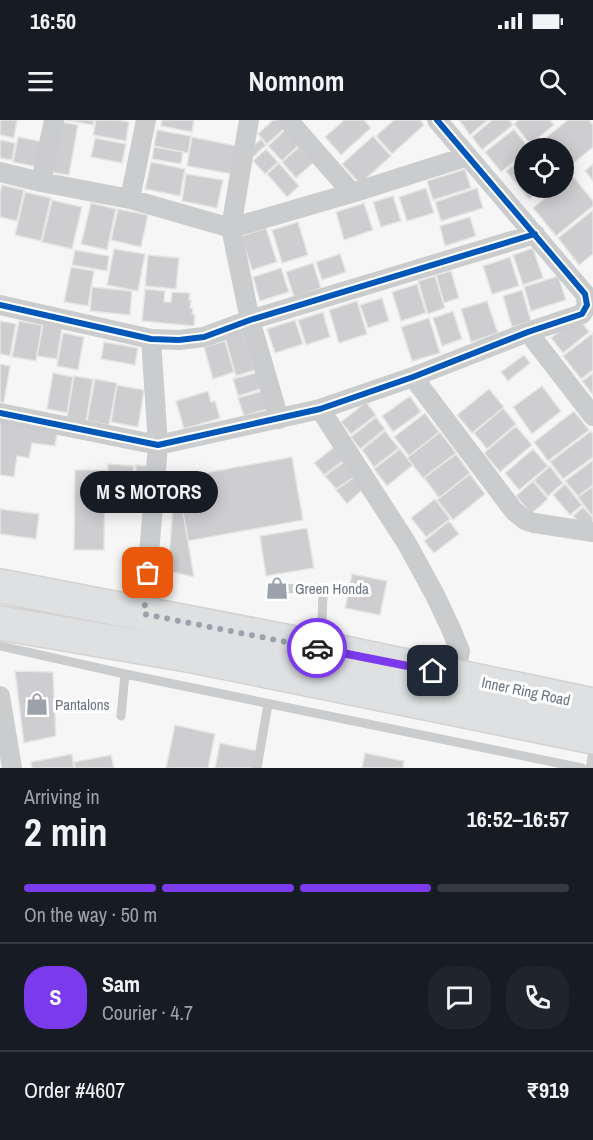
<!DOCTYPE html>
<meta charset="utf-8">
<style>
:root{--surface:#171b24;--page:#20242c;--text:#f1f3f6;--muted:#9ea1a6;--line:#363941;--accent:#7c3aed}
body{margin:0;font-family:"Archivo Narrow",sans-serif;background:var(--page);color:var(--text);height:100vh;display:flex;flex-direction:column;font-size:22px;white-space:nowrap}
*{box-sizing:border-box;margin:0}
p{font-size:20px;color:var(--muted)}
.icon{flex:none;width:33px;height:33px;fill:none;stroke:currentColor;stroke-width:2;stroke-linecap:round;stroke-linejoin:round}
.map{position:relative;height:648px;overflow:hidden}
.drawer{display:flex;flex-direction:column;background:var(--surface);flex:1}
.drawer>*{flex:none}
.fabs{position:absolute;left:514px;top:18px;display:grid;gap:12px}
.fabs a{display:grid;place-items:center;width:60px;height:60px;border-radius:50%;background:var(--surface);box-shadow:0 3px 15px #0003;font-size:30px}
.pin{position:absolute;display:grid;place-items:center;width:51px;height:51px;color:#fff;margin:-26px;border-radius:12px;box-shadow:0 3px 9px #0006}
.courier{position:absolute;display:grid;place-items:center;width:60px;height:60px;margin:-30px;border:4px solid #7c3aed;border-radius:50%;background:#fff;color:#222;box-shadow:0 2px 8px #0007}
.bubble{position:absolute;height:42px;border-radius:21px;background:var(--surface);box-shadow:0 3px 15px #0003;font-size:20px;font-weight:700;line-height:42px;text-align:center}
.summary em{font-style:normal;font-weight:700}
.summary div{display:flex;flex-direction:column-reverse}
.summary{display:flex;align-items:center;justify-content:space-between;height:102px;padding:0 24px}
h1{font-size:39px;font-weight:700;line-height:45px}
.bar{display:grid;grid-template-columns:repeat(4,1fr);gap:9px 6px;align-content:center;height:72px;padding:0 24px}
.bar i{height:8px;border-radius:4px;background:var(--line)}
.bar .active{background:var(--accent)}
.bar p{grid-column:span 4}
.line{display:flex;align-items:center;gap:15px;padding:0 24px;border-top:2px solid var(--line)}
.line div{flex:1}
.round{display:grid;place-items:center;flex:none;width:63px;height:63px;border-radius:24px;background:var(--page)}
.status{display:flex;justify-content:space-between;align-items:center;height:42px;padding:0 30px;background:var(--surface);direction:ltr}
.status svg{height:16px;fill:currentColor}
header{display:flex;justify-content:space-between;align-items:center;height:78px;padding:0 24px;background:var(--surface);font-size:27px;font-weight:700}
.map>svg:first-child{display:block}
.building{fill:#ceced0;stroke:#e6e6e6;stroke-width:1.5}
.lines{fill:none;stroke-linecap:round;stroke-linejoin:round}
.highway-casing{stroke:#d3d3d4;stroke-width:36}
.lane{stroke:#cbcccd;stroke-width:9}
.street{stroke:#cbcccd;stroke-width:20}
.highway{stroke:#dfe0e1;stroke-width:33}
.cycleway-casing{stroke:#fff;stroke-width:10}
.cycleway{stroke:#0057b8;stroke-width:6}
.done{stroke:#9ba2ab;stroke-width:6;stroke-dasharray:0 10.8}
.route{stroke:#7c3aed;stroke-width:8}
.labels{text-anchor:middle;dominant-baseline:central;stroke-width:6;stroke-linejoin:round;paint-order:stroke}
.poi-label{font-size:15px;fill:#6a7482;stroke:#fff;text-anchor:start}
.street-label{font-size:15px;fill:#6a7482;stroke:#fff}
</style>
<div class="status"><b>16:50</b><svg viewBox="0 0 49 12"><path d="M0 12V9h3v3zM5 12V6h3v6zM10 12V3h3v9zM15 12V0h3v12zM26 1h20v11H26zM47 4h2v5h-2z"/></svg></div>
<header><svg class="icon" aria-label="menu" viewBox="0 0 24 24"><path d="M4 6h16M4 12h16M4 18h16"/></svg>Nomnom<svg class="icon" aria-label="search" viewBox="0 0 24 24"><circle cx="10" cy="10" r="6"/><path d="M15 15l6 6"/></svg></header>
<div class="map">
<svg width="593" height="648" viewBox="0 0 593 648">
<rect width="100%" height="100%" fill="#f6f6f6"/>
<path class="building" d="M0,0H17L14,18L0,15Z
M64,0H94L93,5Z
M96,0H117L129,2L126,21L93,15Z
M162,0H194L192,12L161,6Z
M273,0H278L285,8L267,24L258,14Z
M344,0H364L371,8L341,35L325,17Z
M394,0H420L424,5L392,34L376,16Z
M459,0H488L470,15Z
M492,0H509L513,5L482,30L472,17Z
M518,0H550L554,5L530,24L514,4Z
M568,0H589L593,5V27L564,51V28H533Z
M57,1L78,5L69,55L48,52Z
M514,9L529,28H525V33L501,52L485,32Z
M157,10L191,16L188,33L154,26Z
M285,10L299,25L282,41L268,26Z
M373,16L391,36L360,64L342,44Z
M18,17L48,23L43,48L13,42Z
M192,17L237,26L232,54L187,46Z
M95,18L126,24L122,43L91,37Z
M261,19L266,25L252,38L247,32Z
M0,20L15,23L12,40L0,38Z
M154,27L183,32L181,44L152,39Z
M299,27L314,42L296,58L282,42Z
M266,29L278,42L265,54L253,41Z
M525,35V68H543L529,79L506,51Z
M151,42L185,49L180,76L145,69Z
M279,43L299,66L287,77L267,54Z
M593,44V61L585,51Z
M465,49L471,68L433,80L427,61Z
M186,54L223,60L217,88L182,81Z
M572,55L593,81V86L556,116L533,88L557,68H564V62Z
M2,65L24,70L17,101L0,97V74Z
M426,68L434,93L407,101L399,77Z
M477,68L483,88L441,101L435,82Z
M25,72L51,78L41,121L15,115Z
M393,76L401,101L381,107L373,82Z
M52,80L82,87L72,129L42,122Z
M91,83L116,89L107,130L81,124Z
M364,83L373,110L344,120L336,92Z
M118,89L148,95L141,127L111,120Z
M593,90V134L579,145L558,118Z
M470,97L476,116L445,126L440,106Z
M298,102L308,135L282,143L272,110Z
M266,108L277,142L252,150L241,116Z
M533,128L543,158L523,165L513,135Z
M114,129L145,134L138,171L107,165Z
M75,130L109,136L107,151L72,145Z
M340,134L346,152L322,160L316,142Z
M148,135L179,138L176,169L145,166Z
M510,137L519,166L492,174L483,146Z
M313,143L321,168L294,177L286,152Z
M71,147L94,151L88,186L64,182Z
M281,148L289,172L260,181L253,157Z
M451,151L459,178L444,183L436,155Z
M435,156L445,188L428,194L418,161Z
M558,156L566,180L531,191L524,167Z
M417,164L426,193L401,201L392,172Z
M92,167L132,171L130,195L90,191Z
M145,169L165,171L164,182H171L172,172L190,173L189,180H191L190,188H193L192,194L195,195L194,206L142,201Z
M522,170L531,201L512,207L503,176Z
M382,178L389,201L368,208L360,185Z
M357,181L367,214L339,223L329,190Z
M487,181L498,213L471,222L461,189Z
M453,191L462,219L442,226L433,198Z
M323,192L330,217L306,225L298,200Z
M578,197L589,212L563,233L551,218Z
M429,198L440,233L412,241L401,207Z
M295,200L303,224L275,233L267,209Z
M0,201L16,204L10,236L0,234Z
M19,201L42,205L36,241L12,237Z
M43,204L62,208L57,239L37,236Z
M244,212L255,250L236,256L225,218Z
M63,213L84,217L78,250L57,246Z
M593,213V250L581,259L563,236Z
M225,221L234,252L213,259L204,227Z
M104,222L138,228L135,245L101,239Z
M524,235L530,243L508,261L501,252Z
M0,244L10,246L4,282H0Z
M259,252L264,268L238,276L233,259Z
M53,253L73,257L67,293L47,289Z
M593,253V275L582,261Z
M74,256L93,259L86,301L67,297Z
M95,259L117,263L109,305L87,301Z
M117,265L144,270L138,307L111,302Z
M542,266L561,291L532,314L513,287Z
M489,269L504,287L472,313L457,295Z
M208,271L211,282L215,281L220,298L184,309L176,281Z
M262,271L268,289L244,296L238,278Z
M410,276L421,292L393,312L382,296Z
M366,282L376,295L351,314L341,302Z
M503,288L516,304L487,329L474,313Z
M574,291L589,310L548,341L534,322Z
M425,293L439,312L409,336L394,317Z
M376,297L385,309L360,329L351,317Z
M0,299L58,309L55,326L32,323L29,338L17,336L14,357L0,355Z
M516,306L532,325L500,352L484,333Z
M385,311L399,328L374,347L362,330Z
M591,311L593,314V337L563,359L550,342Z
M440,312L456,333L423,358L407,338Z
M338,324L348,337L324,355L314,343Z
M400,329L413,345L387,366L374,349Z
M533,329L548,346L519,370L505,353Z
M456,334L470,353L439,378L424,358Z
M292,337L303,400L188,421L177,358Z
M349,338L357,355L336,369L325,356Z
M593,340V365L578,376L565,361Z
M108,344L134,346L132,366L107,364Z
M136,345L150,346L148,385L133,384Z
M550,346L563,363L548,376L534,360Z
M75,350H105L104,430H74Z
M470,354L485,374L453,400L437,380Z
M357,355L366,366L347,384L336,370Z
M533,361L548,379L531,394L516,376Z
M565,364L582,385L570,395L553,375Z
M109,366L133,367V387L108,386Z
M593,366V397L578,377Z
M174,374L180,375L194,457L168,451Z
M435,379L450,399L426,417L411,398Z
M583,387L593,398V401L584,408L573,396Z
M0,389L39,394L36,419L0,414Z
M449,401L459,414L434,433L424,421Z
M307,408L314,448L266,456L260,416Z
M352,454L387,461L380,495L345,488Z
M15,551L53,552L56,616L24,623Z
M175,605L215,614L208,648H166Z
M220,623L257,631L254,648H215Z
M365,633L404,641L403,648H362Z
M72,634L74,648H32L31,642Z
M111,635L114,648H75L74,642Z"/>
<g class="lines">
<g class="highway-casing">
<path id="highway" d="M0,466L321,528L593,585
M0,503L193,536L593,617"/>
</g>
<path class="lane" d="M276,469L316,468L323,474L321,524
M0,526L125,554L582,648
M121,596L125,554
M257,648L268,584
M590,648L593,632"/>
<path class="street" d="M249,0L231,108L250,200L279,299
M288,0L352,73
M0,52L41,62L130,79L231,108L352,73L468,36
M41,62L54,0
M130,79L146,0
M0,185L151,219L179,220L204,217L250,200L535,114
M528,212L593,296
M413,257L514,391L525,400L534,403L593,412
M320,289L406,422L435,475L451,509L460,531L455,556
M0,293L158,325L320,289L413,257L528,212L582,194L587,185L585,174L437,0
M144,494L158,325L151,219
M0,576L12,648"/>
<use href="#highway" class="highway"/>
<g class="cycleway-casing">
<path id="cycleway" d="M0,185L151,219L179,220L204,217L250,200L535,114
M0,293L158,325L320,289L413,257L528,212L582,194L587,185L585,174L437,0"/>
</g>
<use href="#cycleway" class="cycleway"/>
</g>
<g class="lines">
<path class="done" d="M148,453L144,494L317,528"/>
<path class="route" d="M317,528L433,551"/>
</g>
<defs>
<g id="shop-bare" transform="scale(1.8)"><path d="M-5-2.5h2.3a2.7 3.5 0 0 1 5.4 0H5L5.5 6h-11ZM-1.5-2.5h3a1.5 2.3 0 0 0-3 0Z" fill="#9ba2ab" stroke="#fff" stroke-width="2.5" paint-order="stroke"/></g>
</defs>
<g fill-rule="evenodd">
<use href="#shop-bare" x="277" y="468"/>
<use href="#shop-bare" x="37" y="584"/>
</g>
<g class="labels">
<g class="poi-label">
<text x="295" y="468">Green Honda</text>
<text x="55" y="584">Pantalons</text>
</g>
<g class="street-label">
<text transform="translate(526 571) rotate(12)">Inner Ring Road</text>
</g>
</g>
</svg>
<div class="fabs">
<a><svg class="icon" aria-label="locate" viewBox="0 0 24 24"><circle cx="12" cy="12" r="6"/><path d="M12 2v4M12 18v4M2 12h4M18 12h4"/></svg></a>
</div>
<div class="pin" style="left:148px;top:453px;background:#ea580c"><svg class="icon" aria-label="bag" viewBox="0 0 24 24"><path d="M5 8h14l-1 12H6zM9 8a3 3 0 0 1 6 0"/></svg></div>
<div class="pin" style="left:433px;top:551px;background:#1f2937"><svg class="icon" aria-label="home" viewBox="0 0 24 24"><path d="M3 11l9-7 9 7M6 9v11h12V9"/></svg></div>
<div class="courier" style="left:317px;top:528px"><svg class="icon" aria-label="car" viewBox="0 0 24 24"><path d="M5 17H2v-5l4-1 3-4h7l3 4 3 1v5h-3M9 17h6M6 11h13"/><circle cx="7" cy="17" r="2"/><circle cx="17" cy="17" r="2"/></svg></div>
<div class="bubble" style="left:80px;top:351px;width:138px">M S MOTORS</div>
</div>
<section class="drawer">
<div class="summary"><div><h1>2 min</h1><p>Arriving in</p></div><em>16:52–16:57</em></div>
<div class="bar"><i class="active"></i><i class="active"></i><i class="active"></i><i></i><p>On the way · 50 m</p></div>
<div class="line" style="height:108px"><b class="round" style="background:var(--accent);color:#fff">S</b><div><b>Sam</b><p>Courier · 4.7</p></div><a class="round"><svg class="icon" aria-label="chat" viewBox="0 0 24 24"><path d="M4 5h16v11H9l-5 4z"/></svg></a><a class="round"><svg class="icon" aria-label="phone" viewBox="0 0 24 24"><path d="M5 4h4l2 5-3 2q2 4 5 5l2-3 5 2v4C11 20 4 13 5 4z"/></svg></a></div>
<div class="line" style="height:78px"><div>Order #4607</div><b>₹919</b></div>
</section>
